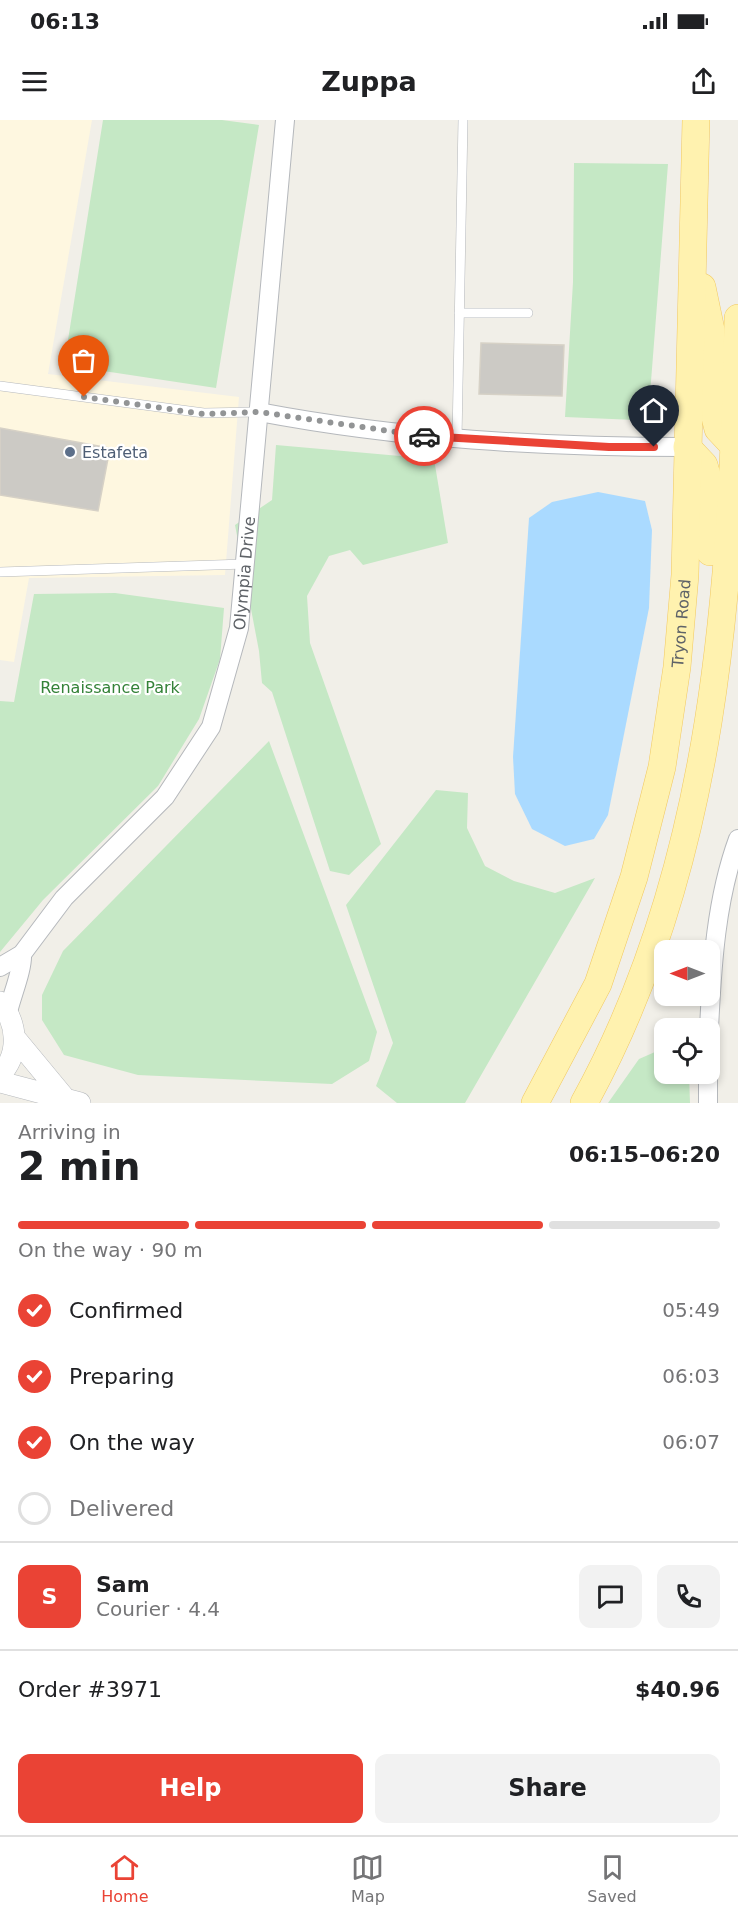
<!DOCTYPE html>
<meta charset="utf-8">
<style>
:root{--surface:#fff;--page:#f2f2f2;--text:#202124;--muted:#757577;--line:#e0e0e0;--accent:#ea4335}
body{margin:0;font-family:"DejaVu Sans",sans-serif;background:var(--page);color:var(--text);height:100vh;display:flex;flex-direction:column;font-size:22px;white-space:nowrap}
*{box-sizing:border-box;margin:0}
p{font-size:20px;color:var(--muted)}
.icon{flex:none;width:33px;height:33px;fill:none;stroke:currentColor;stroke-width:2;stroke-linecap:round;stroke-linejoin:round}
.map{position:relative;height:983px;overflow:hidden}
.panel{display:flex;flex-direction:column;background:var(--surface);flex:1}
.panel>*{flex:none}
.needle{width:39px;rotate:270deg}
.tools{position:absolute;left:654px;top:820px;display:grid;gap:12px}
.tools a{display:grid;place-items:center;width:66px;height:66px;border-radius:12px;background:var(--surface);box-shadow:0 3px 9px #0003;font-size:30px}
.pin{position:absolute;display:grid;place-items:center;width:51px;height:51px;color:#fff;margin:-62px -26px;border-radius:50% 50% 50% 0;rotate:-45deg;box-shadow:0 0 6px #0007}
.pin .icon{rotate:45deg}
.courier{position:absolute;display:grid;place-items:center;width:60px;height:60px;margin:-30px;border:4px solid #ea4335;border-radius:50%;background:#fff;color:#222;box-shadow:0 2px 8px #0007}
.head em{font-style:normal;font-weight:700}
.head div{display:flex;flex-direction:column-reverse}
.head{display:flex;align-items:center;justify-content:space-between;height:102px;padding:0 18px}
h1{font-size:39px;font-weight:700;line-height:45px}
.bar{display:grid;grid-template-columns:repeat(4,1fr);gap:9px 6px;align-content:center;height:72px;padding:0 18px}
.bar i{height:8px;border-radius:4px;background:var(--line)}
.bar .active{background:var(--accent)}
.bar p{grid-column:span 4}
.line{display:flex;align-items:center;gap:15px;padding:0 18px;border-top:2px solid var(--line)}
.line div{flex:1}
.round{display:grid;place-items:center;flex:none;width:63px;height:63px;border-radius:12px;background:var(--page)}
ol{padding:0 18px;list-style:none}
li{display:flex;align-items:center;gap:18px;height:66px}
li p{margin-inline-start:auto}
li .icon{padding:6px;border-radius:50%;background:var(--accent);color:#fff;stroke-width:4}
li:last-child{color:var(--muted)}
li i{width:33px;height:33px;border:3px solid var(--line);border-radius:50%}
.primary-button{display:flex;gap:12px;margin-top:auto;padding:12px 18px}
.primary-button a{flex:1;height:69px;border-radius:12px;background:var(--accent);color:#fff;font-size:24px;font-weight:700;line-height:69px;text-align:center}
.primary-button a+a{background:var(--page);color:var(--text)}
.status{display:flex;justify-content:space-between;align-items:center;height:42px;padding:0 30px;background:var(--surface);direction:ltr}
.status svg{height:16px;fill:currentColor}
header{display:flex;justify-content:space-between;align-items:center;height:78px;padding:0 18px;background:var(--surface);font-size:27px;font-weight:700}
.tab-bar{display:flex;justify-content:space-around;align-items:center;height:84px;border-top:2px solid var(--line);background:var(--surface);font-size:16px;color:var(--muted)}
.tab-bar a{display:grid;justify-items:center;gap:3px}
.tab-bar .active{color:var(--accent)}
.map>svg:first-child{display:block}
.commercial{fill:#fef7e0}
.green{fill:#c5e8c5}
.water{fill:#aadaff}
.building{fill:#cccac5;stroke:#d6d1c6;stroke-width:1.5}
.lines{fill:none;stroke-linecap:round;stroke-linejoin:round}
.service-casing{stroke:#b5b8bc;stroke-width:10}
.minor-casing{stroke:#b5b8bc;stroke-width:20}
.tertiary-casing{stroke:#b5b8bc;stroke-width:22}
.primary-casing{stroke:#f2c960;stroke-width:28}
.service{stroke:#fff;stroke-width:9}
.minor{stroke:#fff;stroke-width:18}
.tertiary{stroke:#fff;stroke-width:21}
.primary{stroke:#fff2af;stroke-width:27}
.done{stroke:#929495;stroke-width:6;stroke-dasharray:0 10.8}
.route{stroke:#ea4335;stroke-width:8}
.service-dot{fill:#5c6f8a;stroke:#fff;stroke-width:2}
.labels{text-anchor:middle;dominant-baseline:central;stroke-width:4.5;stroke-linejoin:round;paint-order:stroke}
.service-label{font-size:16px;fill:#4e5e75;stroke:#fff;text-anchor:start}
.street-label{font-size:16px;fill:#5f6368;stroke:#fff}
.park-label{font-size:16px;fill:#348238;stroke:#fff}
</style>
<div class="status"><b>06:13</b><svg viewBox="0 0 49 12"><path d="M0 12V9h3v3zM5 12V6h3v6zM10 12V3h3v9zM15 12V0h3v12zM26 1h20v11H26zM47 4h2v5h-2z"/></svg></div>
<header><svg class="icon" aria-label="menu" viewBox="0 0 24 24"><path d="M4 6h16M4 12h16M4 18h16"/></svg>Zuppa<svg class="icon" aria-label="share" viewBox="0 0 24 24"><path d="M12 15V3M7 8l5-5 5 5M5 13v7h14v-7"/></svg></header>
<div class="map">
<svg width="738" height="983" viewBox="0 0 738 983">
<rect width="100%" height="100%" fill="#f1efe8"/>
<path class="commercial" d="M0,0H92L48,254L239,277L225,455L29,458L14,542L0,540Z"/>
<path class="green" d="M103,0H222L259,5L216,268L64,245Z
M574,43L668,44L649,287L635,300L565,297L573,162Z
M276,325L434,339L448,423L363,445L350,430L329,436L307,476L310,523L381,724L349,755L330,751L272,572L262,563L259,531L235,405L272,380Z
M115,473L224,488L220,539L199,599L158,666L43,780L0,832V581L14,582L34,474Z
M269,621L377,912L369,941L332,964L138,955L64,935L42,900V875L63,831Z
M436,670L468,673L467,708L485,746L514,761L555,773L595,758L465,983H397L376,966L393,923L346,785Z
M664,928V954H689L690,983H608L639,939Z"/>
<path class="water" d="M598,372L645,381L652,410L649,488L608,695L594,719L565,726L532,709L515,674L513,637L529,398L552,382Z"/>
<path class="building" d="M481,223L564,225L562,276L479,274Z
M0,308L110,328L98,391L0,375Z"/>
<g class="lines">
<g class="service-casing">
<path id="service" d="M459,193H528
M0,266L204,293L259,292
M457,319L463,0
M0,452L245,444"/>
</g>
<g class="minor-casing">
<g id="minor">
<path d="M259,292C401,319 543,327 687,327"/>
<path id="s1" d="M0,847L22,834L64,778L165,677L211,607L239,508L285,0"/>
<path d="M8,892C12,875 23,849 22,834"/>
<path d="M709,909C712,845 716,779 738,719"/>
<path d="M708,954V983"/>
</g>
</g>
<g class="tertiary-casing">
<path id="tertiary" d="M0,882C18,904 20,934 0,955
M15,918L63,976
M0,962L80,983"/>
</g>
<g class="primary-casing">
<g id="primary">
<path d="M702,167L711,210V281L718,309L734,326"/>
<path d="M687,327L704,345L712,373L710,432"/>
<path id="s2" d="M535,983L598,864L634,757L662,647L677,547L685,455L696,0"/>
<path d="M584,983C716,744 732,466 738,198"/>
</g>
</g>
<use href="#service" class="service"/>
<use href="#minor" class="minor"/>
<use href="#tertiary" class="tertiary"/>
<use href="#primary" class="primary"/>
</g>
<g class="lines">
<path class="done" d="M84,277L204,294L259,292L424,316"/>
<path class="route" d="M424,316L609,327H654"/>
</g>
<circle class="service-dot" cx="70" cy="332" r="6"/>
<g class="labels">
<g class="service-label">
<text x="82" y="332">Estafeta</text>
</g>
<g class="street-label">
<text stroke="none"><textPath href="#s1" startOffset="480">Olympia Drive</textPath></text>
<text stroke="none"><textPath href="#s2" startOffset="506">Tryon Road</textPath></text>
</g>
<g class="park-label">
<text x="110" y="567">Renaissance Park</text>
</g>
</g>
</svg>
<div class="tools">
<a><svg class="needle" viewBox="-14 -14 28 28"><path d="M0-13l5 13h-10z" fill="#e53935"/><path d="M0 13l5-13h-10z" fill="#757577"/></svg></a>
<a><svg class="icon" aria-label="locate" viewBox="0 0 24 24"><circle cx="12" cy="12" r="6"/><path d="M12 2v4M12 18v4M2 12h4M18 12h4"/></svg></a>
</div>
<div class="pin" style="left:84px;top:277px;background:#ea580c"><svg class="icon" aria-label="bag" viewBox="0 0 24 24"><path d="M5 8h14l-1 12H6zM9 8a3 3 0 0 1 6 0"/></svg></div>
<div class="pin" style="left:654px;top:327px;background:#1f2937"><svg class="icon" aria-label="home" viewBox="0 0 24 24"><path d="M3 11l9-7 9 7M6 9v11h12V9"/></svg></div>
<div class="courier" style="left:424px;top:316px"><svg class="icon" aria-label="car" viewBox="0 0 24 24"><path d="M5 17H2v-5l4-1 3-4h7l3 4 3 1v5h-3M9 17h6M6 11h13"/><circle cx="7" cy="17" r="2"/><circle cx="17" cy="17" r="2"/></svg></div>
</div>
<section class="panel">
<div class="head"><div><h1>2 min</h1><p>Arriving in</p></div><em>06:15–06:20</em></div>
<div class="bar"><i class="active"></i><i class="active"></i><i class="active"></i><i></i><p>On the way · 90 m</p></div>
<ol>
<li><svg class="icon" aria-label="check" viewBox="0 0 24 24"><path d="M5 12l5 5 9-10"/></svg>Confirmed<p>05:49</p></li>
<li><svg class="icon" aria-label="check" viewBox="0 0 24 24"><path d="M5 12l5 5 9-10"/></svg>Preparing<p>06:03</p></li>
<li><svg class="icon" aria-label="check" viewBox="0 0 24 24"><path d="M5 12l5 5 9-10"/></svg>On the way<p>06:07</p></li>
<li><i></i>Delivered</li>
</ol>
<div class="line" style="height:108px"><b class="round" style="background:var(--accent);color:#fff">S</b><div><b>Sam</b><p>Courier · 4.4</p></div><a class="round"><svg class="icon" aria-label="chat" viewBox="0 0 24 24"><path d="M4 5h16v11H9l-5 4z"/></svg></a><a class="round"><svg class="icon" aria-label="phone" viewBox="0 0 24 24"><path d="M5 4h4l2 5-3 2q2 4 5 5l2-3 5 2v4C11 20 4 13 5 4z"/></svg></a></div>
<div class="line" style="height:78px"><div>Order #3971</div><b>$40.96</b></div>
<div class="primary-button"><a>Help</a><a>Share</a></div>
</section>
<nav class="tab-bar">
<a class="active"><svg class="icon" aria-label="home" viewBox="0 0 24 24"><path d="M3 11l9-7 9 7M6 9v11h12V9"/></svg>Home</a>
<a><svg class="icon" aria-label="map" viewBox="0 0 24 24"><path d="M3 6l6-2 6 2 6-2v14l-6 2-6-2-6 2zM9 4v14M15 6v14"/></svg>Map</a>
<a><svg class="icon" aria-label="saved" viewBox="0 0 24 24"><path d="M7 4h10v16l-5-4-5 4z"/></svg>Saved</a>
</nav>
